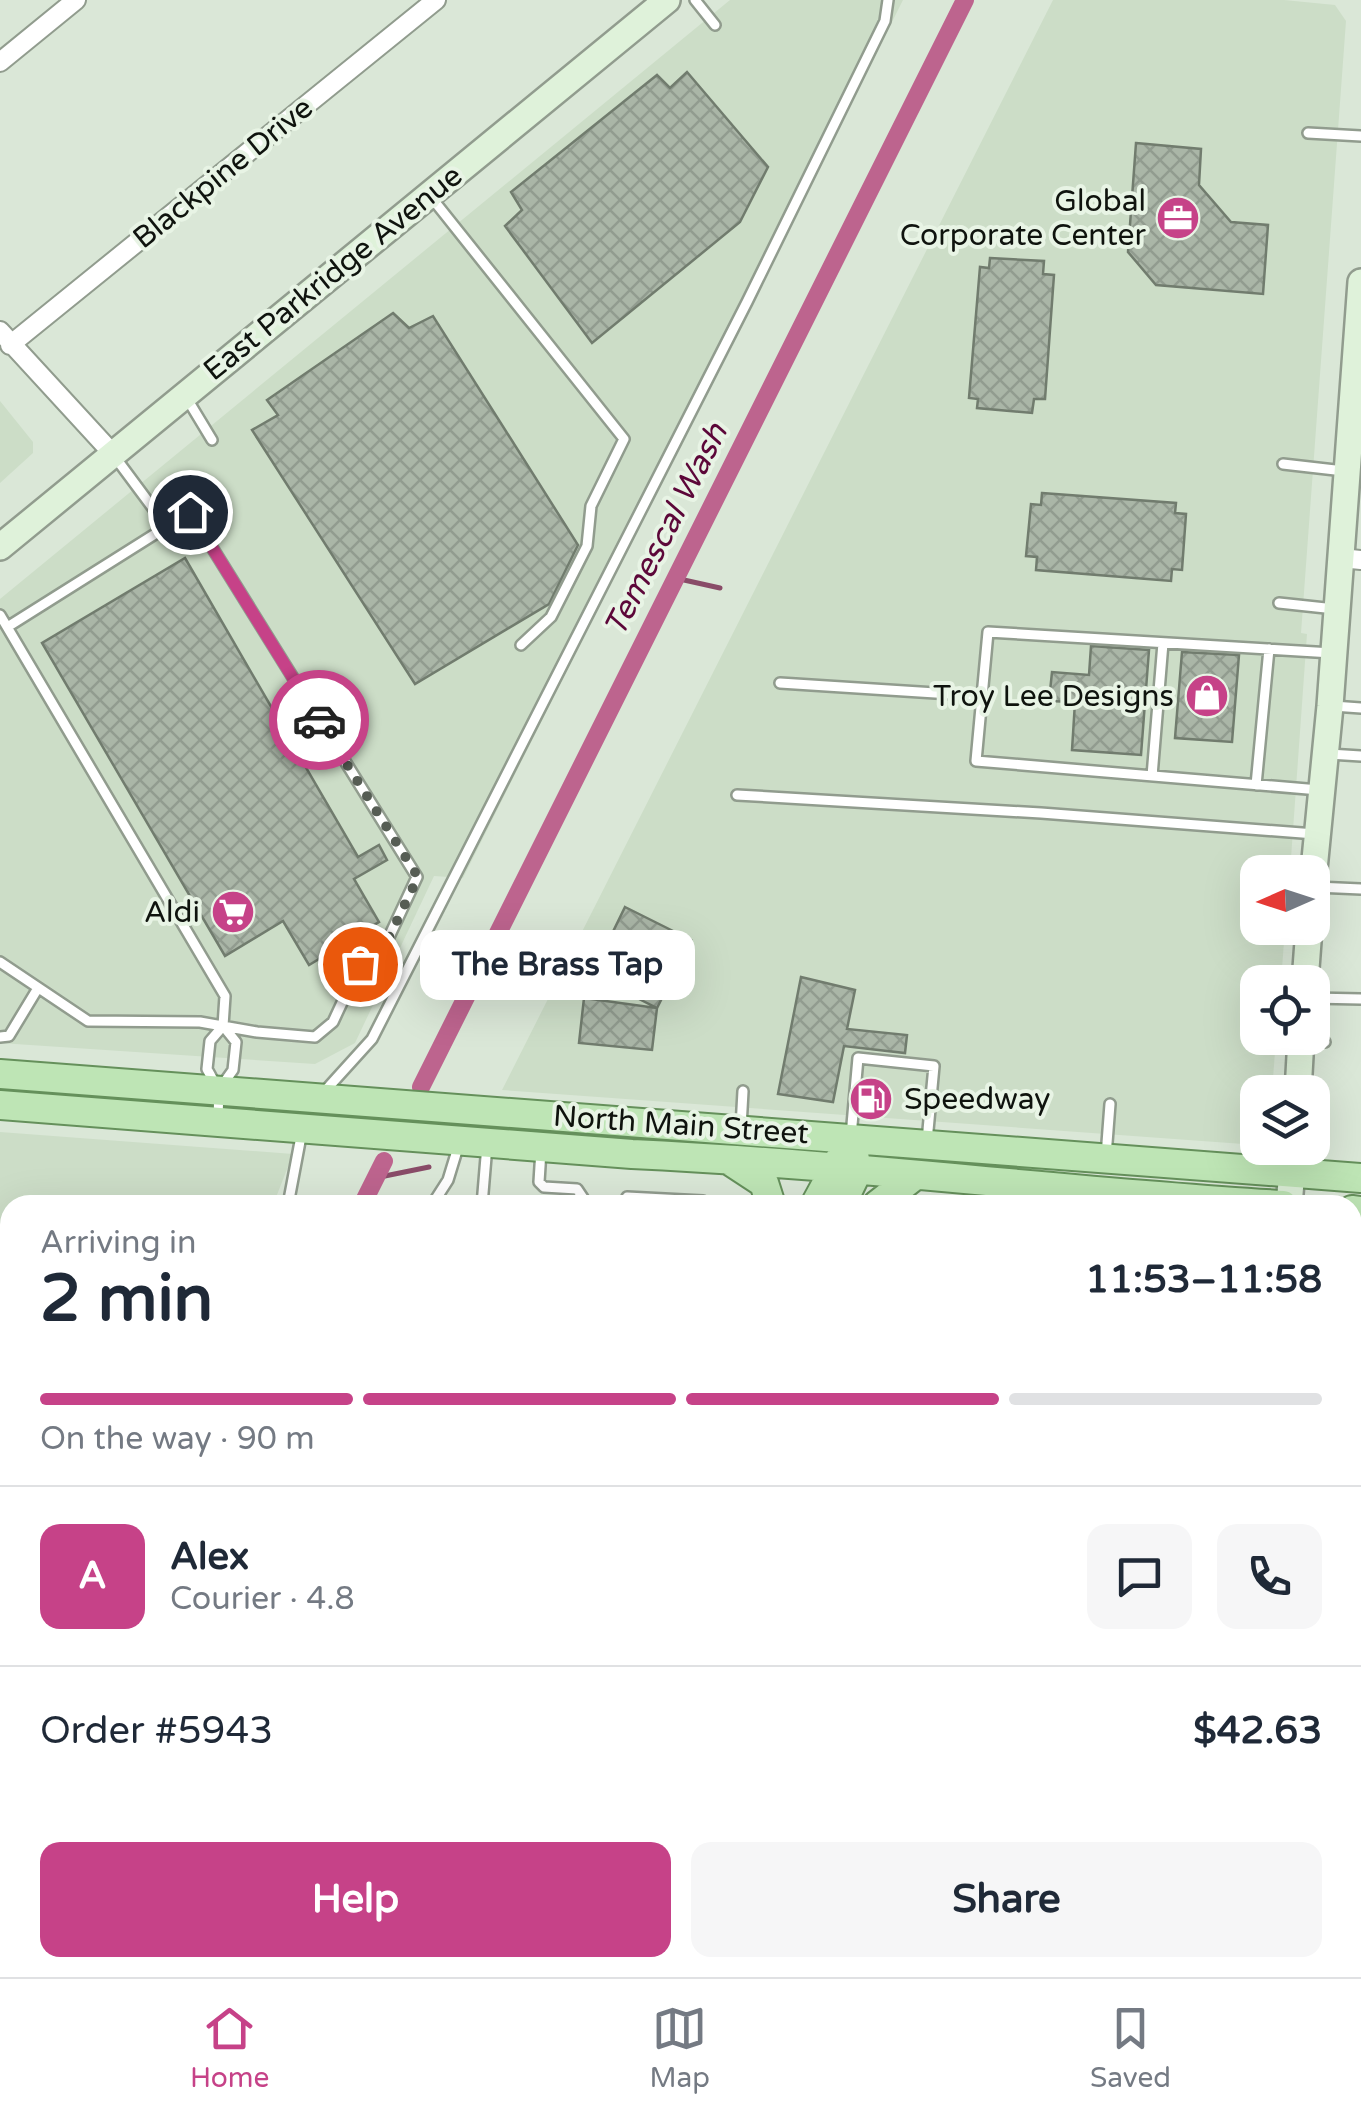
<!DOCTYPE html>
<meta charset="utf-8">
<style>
:root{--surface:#fff;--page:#f6f6f7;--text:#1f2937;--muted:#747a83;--line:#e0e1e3;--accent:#c64288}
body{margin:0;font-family:"Varela Round",sans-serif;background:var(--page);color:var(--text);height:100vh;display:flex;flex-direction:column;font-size:38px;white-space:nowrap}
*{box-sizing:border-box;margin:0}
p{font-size:32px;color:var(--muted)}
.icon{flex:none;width:55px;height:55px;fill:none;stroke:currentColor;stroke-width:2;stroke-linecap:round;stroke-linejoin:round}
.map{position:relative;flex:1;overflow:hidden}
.details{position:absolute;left:0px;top:1195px;width:1362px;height:782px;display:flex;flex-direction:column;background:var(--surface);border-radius:30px 30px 0 0;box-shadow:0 10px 40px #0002}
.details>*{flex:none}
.needle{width:65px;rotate:267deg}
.controls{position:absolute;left:1240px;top:855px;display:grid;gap:20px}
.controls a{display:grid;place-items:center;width:90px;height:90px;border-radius:20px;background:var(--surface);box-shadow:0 10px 40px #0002;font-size:50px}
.pin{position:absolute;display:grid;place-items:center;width:85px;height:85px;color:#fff;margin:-42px;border:5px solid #fff;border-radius:50%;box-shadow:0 2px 10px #0007}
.courier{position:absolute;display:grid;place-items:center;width:100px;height:100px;margin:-50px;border:8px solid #c64288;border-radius:50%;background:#fff;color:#222;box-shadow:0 2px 12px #0007}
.bubble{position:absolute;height:70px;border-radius:20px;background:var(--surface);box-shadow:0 10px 40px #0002;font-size:32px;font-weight:700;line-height:70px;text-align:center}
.overview em{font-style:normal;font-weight:700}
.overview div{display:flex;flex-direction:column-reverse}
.overview{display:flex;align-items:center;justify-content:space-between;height:170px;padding:0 40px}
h1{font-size:65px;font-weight:700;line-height:75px}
.bar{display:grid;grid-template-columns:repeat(4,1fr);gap:15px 10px;align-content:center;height:120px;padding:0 40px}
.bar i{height:12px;border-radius:8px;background:var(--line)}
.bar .active{background:var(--accent)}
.bar p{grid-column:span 4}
.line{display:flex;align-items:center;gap:25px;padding:0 40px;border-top:2px solid var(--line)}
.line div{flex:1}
.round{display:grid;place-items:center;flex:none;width:105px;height:105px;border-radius:20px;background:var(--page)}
.action{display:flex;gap:20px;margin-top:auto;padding:20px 40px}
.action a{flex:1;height:115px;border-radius:20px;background:var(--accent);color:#fff;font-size:40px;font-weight:700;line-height:115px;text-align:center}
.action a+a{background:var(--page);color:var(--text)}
.menu{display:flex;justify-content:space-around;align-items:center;height:140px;border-top:2px solid var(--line);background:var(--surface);font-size:28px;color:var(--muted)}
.menu a{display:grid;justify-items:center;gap:5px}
.menu .active{color:var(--accent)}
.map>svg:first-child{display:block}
.built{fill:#ccddc7}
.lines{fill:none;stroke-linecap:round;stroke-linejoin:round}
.stream{stroke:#894c68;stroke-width:5}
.canal{stroke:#bd648e;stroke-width:18}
.building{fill:url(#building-cross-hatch);stroke:#717c6e;stroke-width:2.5}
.lane-casing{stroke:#919c8e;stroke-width:14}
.street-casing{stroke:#919c8e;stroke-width:22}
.secondary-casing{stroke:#919c8e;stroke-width:30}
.primary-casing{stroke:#65905b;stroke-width:32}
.lane{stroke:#fff;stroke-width:9}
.street{stroke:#fff;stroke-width:18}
.secondary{stroke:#dff2da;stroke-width:25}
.primary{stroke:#bee5b5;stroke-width:28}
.done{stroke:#565d54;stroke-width:10;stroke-dasharray:0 18}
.route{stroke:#c64288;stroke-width:12}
.labels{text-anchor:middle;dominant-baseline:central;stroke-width:8;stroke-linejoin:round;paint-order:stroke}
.street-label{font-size:30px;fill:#0f130e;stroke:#e8f4e5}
.poi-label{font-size:30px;fill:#0f130e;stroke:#e8f4e5;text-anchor:end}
.water-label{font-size:32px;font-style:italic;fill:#5c0739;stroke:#e8f4e5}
</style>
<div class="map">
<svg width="1361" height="1977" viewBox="0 0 1361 1977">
<defs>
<pattern id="building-cross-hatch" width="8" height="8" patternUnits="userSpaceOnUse" patternTransform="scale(2.5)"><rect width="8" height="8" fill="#aab6a7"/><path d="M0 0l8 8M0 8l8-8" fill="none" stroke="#919c8f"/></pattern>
</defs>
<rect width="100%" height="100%" fill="#dae7d7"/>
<path class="built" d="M730,0H903L463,878L434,876L355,1043L315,1064L0,1043V599Z
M1053,0H1284L1335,5L1346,21L1301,633L1307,634L1290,872H1258V928H1285L1281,982H1258V1038H1276L1272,1092H1258L1257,1145L502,1090Z
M0,401L33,442V453L0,483Z
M0,1132L293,1154L273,1205H10V1626L0,1594Z"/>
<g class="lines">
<path class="stream" d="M675,578L720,588
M375,1178L429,1167"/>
<path class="canal" d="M421,1087L965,0
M362,1205L384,1161
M163,1977L165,1968"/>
</g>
<path class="building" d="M687,72L768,167L740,222L592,343L505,226L522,210L511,192L657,75L670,88Z
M1136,143L1201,149L1199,185L1231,222L1268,225L1263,294L1156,285L1128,252Z
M990,258L1044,261L1043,274L1054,275L1045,399H1034L1032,413L977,408L978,399L969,398L980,267L989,268Z
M393,313L409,328L433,316L578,545L549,604L415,684L252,430L278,415L267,400Z
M1042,493L1176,503L1175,513L1186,514L1182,570L1172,569L1171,581L1036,570L1037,557L1026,556L1031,504L1041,505Z
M185,558L273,710L296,697L304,711L306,715L283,728L358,857L379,845L387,860L354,879L379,922L364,931L366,935L326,959L324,956L309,965L283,921L225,956L42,643Z
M1091,646L1149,650L1141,755L1072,750L1075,702L1049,701L1052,672L1089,675Z
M1182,652L1239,655L1232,742L1175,738Z
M625,907L691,940L657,1008L592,975Z
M801,977L855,990L847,1029L907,1035L905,1053L844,1046L833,1102L778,1094Z
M584,998L657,1008L652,1050L579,1043Z"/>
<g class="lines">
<g class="lane-casing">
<path id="lane" d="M695,0L715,25
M1308,133L1361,136
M431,197L624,439L591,506L587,546L551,617L521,645
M186,397L212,440
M115,457L167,527
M1283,464L1344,471
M1279,603L1335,609
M0,615L225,996L223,1026L210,1041L207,1069L219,1091L218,1117
M780,683L982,696
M1333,706L1361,708
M1329,754L1361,756
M1152,776L1163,643
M1256,785L1269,649
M1319,790L976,761L988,632L1332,653
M737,795L1041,813L1315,834
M1316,887L1361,889
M0,962L88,1021L200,1022L257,1032L315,1037L333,1022L360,964L382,952L417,877L190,512L9,626
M1312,998L1361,999
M0,1037L9,1036L38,988
M1304,1041L1325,1042
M223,1084L233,1070L236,1042L224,1027
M324,1092L372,1039L747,302L885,21L888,0
M741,1127L743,1091
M851,1136L858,1058L934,1066L927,1141
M541,1150L539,1182L544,1187L577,1189L583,1198L582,1205
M1106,1156L1110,1104
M627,1197L703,1201L708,1205
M288,1205L302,1131
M432,1205L448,1180L459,1144
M482,1205L487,1145
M1352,1396L1361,1385
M0,1556L10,1585
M1352,1666H1361
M1352,1715L1361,1716
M340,1968L347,1977
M676,1968L682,1977
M753,1968L761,1977
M0,1972L10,1963
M80,1977V1968
M101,1977L102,1968
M223,1977L225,1968
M554,1977L565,1968
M864,1977L949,1969"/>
</g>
<g class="street-casing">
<path id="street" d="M0,62L76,0
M0,331L113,454
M10,345L436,0
M1341,558L1361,560
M0,1731L10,1725
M950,1969L963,1977"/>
</g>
<g class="secondary-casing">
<path id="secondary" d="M0,547L667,0
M1312,890L1330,706L1361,282
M1305,982L1309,928
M1298,1092L1301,1038
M1289,1205L1294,1148
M1062,1977L1067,1968"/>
</g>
<g class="primary-casing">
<path id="primary" d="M0,1074L1361,1178
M0,1105L632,1154C849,1164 1066,1192 1283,1205
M732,1162L764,1183L771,1205
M815,1205L841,1157
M841,1205L857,1172L855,1159
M877,1205L913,1177
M1352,1210L1361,1211
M0,1895L10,1887"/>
</g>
<use href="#lane" class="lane"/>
<use href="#street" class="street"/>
<use href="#secondary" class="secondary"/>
<use href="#primary" class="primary"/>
</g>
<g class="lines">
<path class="done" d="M319,720L418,877L382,952L360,964"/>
<path class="route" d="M190,512L319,720"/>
</g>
<defs>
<g id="office-disc" transform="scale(2.25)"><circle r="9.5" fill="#c64288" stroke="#e8f4e5"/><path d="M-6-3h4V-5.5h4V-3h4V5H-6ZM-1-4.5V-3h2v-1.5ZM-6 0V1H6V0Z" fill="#fff"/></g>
<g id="shop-disc" transform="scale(2.25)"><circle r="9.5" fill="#c64288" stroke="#e8f4e5"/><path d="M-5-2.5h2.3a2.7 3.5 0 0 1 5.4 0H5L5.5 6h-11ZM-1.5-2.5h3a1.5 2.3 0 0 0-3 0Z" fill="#fff"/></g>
<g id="supermarket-disc" transform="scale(2.25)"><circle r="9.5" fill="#c64288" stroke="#e8f4e5"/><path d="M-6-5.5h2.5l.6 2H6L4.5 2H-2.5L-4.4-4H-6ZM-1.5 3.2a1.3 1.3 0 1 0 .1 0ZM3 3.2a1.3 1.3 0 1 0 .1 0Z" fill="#fff"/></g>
<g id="fuel-disc" transform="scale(2.25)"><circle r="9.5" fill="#c64288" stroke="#e8f4e5"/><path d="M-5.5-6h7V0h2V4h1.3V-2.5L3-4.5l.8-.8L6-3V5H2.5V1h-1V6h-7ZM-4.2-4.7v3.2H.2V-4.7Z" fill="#fff"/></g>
</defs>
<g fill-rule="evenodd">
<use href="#office-disc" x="1178" y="218"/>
<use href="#shop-disc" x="1207" y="696"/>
<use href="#supermarket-disc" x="233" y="912"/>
<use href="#fuel-disc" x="871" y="1099"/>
</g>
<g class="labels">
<g class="street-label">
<text transform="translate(223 173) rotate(-39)">Blackpine Drive</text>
<text transform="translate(333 273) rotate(-39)">East Parkridge Avenue</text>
<text transform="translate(681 1125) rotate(4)">North Main Street</text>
</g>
<g class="poi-label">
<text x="1146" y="201">Global<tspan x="1146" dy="34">Corporate Center</tspan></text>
<text x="1174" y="696">Troy Lee Designs</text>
<text x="200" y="912">Aldi</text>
<text x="904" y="1099" text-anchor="start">Speedway</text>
</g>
<g class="water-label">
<text transform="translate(666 530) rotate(-63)">Temescal Wash</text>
</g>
</g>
</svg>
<div class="controls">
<a><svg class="needle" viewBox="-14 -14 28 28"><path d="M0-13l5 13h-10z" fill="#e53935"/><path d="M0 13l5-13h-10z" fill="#747a83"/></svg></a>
<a><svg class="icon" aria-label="locate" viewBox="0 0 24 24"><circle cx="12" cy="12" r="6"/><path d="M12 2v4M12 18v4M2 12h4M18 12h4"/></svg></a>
<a><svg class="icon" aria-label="layers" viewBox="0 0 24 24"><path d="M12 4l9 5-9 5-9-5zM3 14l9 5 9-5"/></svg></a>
</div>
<div class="pin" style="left:360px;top:964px;background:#ea580c"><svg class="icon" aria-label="bag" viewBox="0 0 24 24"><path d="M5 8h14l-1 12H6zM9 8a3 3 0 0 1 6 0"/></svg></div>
<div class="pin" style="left:190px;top:512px;background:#1f2937"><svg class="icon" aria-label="home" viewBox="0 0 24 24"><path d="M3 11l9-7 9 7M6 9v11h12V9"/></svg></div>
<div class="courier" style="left:319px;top:720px"><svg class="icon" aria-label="car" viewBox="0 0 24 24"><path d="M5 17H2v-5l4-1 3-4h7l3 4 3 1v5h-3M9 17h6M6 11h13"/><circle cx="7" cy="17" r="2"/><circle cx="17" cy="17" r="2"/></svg></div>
<div class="bubble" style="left:420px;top:930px;width:275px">The Brass Tap</div>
<section class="details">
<div class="overview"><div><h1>2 min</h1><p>Arriving in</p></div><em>11:53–11:58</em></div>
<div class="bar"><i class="active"></i><i class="active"></i><i class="active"></i><i></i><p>On the way · 90 m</p></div>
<div class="line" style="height:180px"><b class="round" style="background:var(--accent);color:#fff">A</b><div><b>Alex</b><p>Courier · 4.8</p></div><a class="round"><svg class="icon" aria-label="chat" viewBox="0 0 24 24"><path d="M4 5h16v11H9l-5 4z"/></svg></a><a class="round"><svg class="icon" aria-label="phone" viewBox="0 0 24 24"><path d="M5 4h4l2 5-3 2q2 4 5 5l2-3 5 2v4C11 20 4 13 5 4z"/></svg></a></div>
<div class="line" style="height:130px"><div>Order #5943</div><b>$42.63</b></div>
<div class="action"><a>Help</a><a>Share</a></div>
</section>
</div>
<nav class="menu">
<a class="active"><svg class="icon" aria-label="home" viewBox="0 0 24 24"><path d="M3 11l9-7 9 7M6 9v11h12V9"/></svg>Home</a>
<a><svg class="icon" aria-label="map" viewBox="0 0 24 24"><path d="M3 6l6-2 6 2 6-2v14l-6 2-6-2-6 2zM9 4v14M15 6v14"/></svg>Map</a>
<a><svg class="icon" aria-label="saved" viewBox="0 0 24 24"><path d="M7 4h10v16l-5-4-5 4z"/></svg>Saved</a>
</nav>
